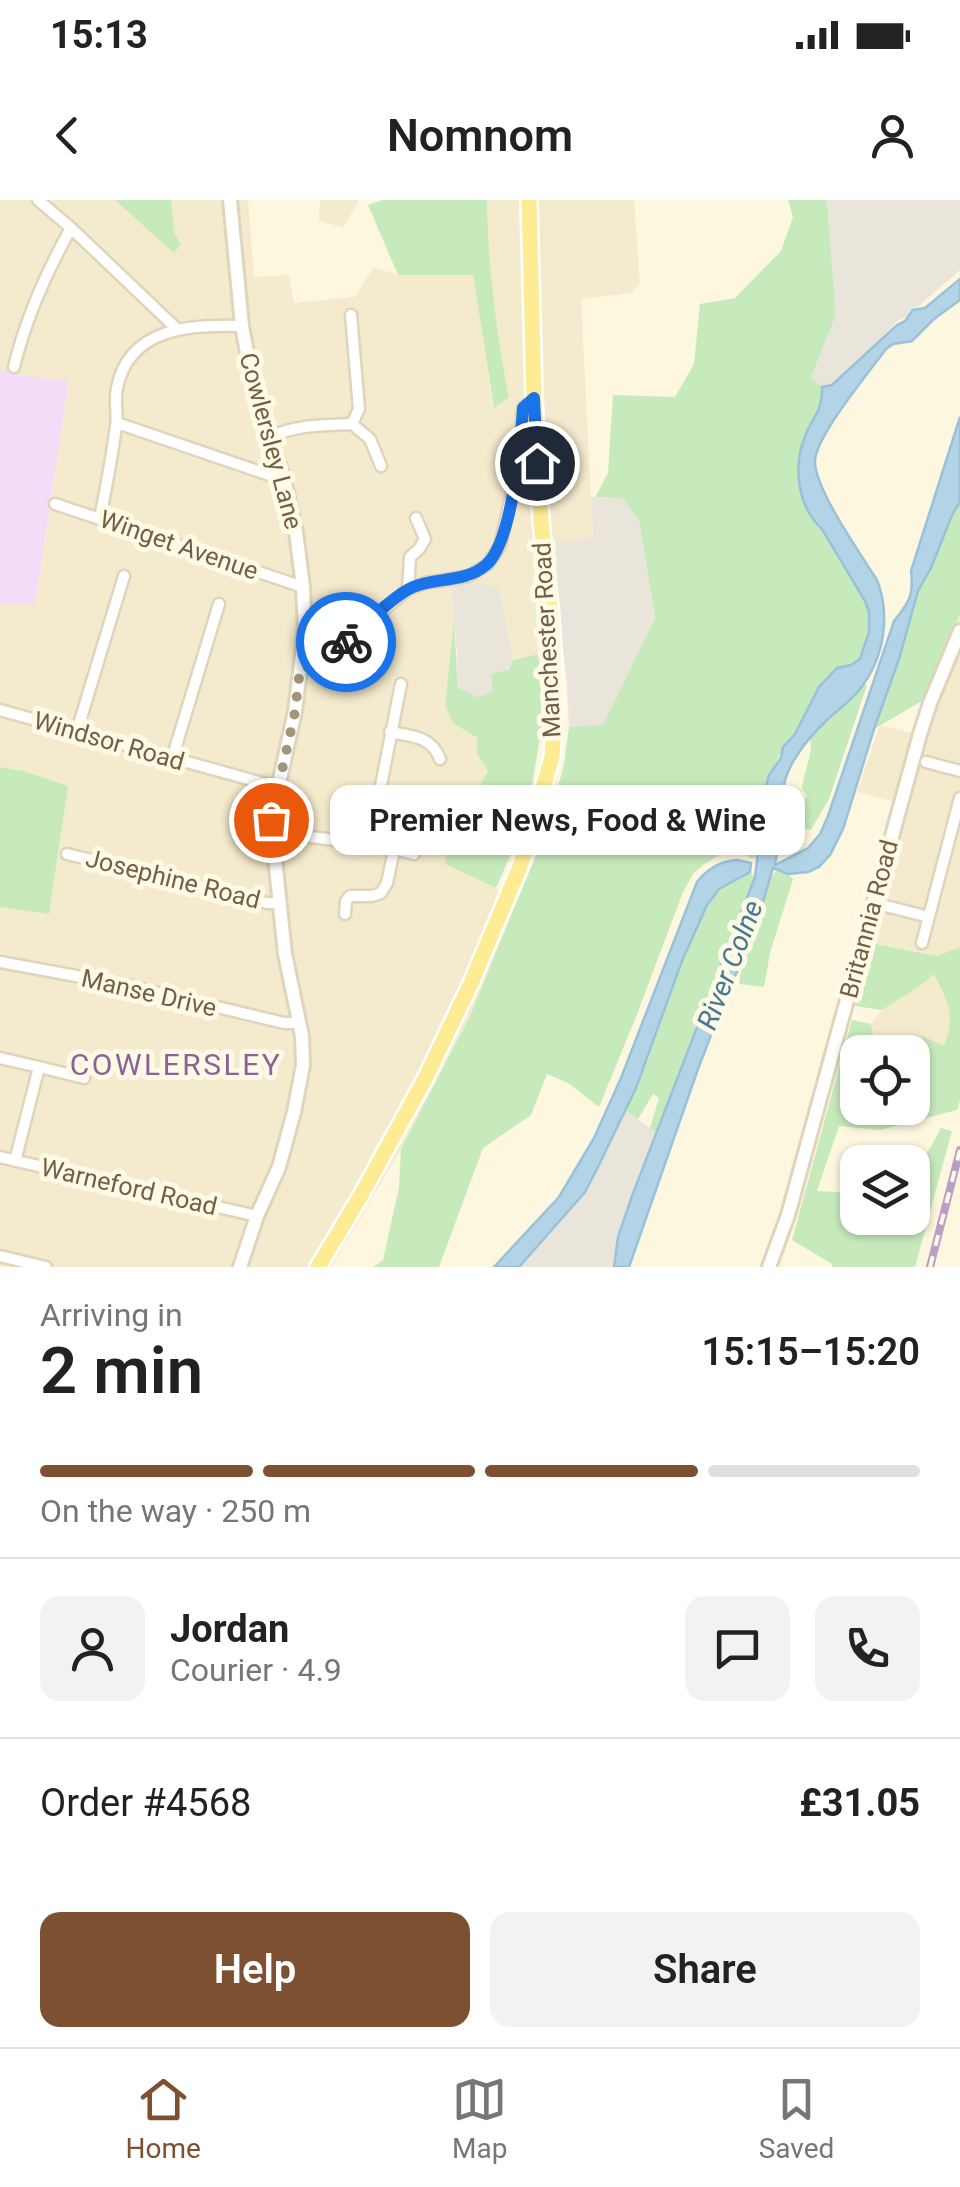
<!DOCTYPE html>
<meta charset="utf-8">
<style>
:root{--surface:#fff;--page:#f2f2f2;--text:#222;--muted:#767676;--line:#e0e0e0;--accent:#7c5030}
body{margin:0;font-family:Roboto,sans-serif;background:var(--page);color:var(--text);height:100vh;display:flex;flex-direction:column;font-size:38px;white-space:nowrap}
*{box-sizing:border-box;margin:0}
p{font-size:32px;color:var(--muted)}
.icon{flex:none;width:55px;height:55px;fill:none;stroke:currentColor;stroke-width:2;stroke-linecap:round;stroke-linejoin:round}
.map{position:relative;height:1067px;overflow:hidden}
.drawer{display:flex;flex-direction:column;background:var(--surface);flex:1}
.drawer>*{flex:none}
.controls{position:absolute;left:840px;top:835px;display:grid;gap:20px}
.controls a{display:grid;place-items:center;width:90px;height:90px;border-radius:20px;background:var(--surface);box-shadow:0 2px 8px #0004;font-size:50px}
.pin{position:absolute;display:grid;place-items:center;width:85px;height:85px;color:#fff;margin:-42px;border:5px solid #fff;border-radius:50%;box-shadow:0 2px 10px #0007}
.courier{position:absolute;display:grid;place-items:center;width:100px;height:100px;margin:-50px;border:8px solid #1a73e8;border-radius:50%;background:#fff;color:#222;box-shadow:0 2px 12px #0007}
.bubble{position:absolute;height:70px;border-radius:20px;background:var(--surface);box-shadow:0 2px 8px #0004;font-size:32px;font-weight:600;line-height:70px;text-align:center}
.headline em{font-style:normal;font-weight:600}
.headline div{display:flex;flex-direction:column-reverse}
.headline{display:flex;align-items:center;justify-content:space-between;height:170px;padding:0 40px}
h1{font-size:65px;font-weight:600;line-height:75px}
.bar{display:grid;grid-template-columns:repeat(4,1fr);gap:15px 10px;align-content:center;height:120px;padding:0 40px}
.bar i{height:12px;border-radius:8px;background:var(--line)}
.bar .active{background:var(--accent)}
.bar p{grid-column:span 4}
.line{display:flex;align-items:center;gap:25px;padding:0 40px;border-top:2px solid var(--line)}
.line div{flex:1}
.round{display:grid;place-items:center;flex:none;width:105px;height:105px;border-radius:20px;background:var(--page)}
.primary-button{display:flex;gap:20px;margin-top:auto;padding:20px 40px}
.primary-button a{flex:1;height:115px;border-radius:20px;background:var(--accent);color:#fff;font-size:40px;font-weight:600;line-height:115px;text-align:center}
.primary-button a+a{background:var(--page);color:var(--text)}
.status{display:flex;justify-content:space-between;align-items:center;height:70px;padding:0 50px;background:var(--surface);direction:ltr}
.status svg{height:28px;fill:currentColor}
header{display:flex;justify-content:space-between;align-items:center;height:130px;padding:0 40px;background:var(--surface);font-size:45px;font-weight:600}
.dock{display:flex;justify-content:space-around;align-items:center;height:140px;border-top:2px solid var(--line);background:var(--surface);font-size:28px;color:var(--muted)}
.dock a{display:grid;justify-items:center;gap:5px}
.dock .active{color:var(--accent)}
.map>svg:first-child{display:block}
.residential{fill:#f4eacd}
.industrial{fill:#eae5db}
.education{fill:#f4dcf8}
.green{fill:#c7eabd}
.water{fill:#b3d4e6;stroke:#99c2d8;stroke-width:2.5}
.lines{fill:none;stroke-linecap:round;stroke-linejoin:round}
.minor-casing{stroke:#e0d4bb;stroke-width:15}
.tertiary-casing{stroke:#e0d4bb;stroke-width:18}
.primary-casing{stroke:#fff;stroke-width:20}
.minor{stroke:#fff;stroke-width:10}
.tertiary{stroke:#fff;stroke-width:12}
.primary{stroke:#feec95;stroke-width:15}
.rail-casing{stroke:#bb9ec5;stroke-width:8}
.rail{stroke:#fffae5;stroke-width:4;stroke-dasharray:11;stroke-linecap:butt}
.done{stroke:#a3947c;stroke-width:10;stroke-dasharray:0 18}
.route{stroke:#1a73e8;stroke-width:12}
.labels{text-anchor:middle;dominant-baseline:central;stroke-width:10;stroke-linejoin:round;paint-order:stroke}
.street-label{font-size:25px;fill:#735f46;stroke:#fffae5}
.water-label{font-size:28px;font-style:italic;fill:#457895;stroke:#fffae5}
.quarter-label{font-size:30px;letter-spacing:2.5px;fill:#8f6197;stroke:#fffae5}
</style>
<div class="status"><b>15:13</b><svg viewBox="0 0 49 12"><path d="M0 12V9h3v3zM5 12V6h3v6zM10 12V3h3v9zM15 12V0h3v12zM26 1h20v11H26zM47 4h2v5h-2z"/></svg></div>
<header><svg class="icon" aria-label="back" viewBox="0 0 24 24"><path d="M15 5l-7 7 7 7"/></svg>Nomnom<svg class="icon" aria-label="person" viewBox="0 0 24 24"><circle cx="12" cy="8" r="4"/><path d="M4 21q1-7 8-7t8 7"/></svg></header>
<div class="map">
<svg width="960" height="1067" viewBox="0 0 960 1067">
<rect width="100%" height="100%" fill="#fdf7df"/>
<path class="residential" d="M0,0H248L254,77L289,75L294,103L355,97L373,68L398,75L473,74L493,207L509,197L499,144L488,62L487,0H634L640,84L630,93L581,99L593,338L552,345L564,449L513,460L499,386L481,384L451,387L454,420L445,505L453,523L477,538V554L489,571L476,593L445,664L519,699L470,816L401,949L331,1067H0V707L49,713L23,571L0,567V403H35L69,182L19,175L0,169Z
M320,0H359L343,28L319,20Z
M960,414V747L937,756L859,740L895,602L857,592L880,525L914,534L922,501Z
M934,773L950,807L951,828L944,847L922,837L908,852H877L871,824L882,810L917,788Z"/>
<path class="industrial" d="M827,0H960V70L907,116L897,121L867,154L832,186L822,187L811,179L836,115Z
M591,297L622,298L639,321L655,418L603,526L569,527L567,484L551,344L593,337Z
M481,384L499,386L513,460L493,493L477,497L458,489L457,453L451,386Z
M625,910L656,932L622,1023L614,1067H520L585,992Z"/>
<path class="education" d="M0,169L19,175L69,181L35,404L0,403Z"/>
<path class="green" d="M115,0H171L174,33L181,44L174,53Z
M382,0H487C488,67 496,131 509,197L494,208L473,75H398L368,5Z
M788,0H827L836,115L811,178L822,187L823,200L818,215L799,264L800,288L814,321L822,329L865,401C871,418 870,438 862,454C855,470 837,465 825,479C815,490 810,507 803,520C798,530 790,536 785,545C781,551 778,560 775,566C764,587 760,634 756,658H751L740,653L721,654L703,665L694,673L683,692L636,817L599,907L568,883L547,874L531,915L483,948L439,1067H373L383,1060L399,987L401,949L470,816L548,626L564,564L569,527L603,525L655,418L639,321L622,298L595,297L608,273L613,195L675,197L694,164L700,104L735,98L781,51L793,17Z
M960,302V414L922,501L874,529L899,459L918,391L931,368L952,315Z
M454,420L458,488L477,497L493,492L491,474L508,470L513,460L539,454L543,520L532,585L517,640L496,688L445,664L458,602L476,593L488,571L477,554V538L453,523L445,505Z
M863,484L867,485L829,599L811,630L788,627L800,643L788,654L778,639L781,629L779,622L782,618L804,611L801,608L807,595L802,589C803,574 814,552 810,539L827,519L858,492Z
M0,567L23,571L68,586L49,714L0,707Z
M776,671L788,674L793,679L770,753L764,787L739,784C743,748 763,715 770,679Z
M750,672L755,677L751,688L656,932L650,928L659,898L653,894L638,919L625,910L646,864L682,761L707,705L719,689Z
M871,743L937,756L960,747V900L957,910L880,930L839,926L817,991L857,993L858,1018H912L913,979L941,928L952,931L915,1067H832V1064L792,1040L852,820L871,824L877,852H858V908H912V852H908L922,836L944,846C956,815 948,802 934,774L917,788L882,810L855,806Z"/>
<path class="water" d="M960,79V100L934,119L912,141L893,144L886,149C870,171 814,238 815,262C815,289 861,355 877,380C891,416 884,458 860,489C850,502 837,510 826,521C805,541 775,577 785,607L801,608L804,611L803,618L793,622L782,618L779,622L781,629L775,665L808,648L820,634L828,616L894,421C909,403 914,395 911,371L960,217V302L952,315L931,368L918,391L899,459L874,529L843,629L830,655L819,667L808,672L788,674L773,668L751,742L728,791L698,869L629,1067H614L618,1037L632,996L755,677L762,618L759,613L769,575L781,558L783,547L795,534L819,487L837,468L851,465L860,459L869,432V412L865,401L822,329C798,307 793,269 804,239C811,218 823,213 822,187L832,185L897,125L905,121L913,110L925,108Z
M737,660L751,663L750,672L719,689L707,705L682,761L636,888L598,967L585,992L519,1067H494L559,997L594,938L621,878L697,682C708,668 720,661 737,660Z"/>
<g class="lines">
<g class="minor-casing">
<path id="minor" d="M38,0L71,28L178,130
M14,167C26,117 46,73 71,28
M117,223L284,280
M352,224L370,239L381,266
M270,237C295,225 324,225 352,224L359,209L351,115
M55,304L303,387
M100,318C106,288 112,257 116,226C118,214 114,200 117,188C129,127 192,124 242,126
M408,389L410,357L419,349L425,339L416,318
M300,469L320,465L408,389L425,383L469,376L488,364L500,346L519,262L523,208L534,198
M0,510L277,587
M77,531L124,376
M390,532C411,536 432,536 440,559
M172,559L219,404
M926,562L960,571
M272,632L358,643L372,631L401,484
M368,635L383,646L414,654
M67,654L267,703H280
M874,703L929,717
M345,714L346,701L350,696H372L381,693L387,683L394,650
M922,743L960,598
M0,762L130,786L284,823H298
M0,858L39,867
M0,957L257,1016
M15,961L39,867L84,878
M0,1056L46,1067"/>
</g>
<g class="tertiary-casing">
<path id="tertiary" d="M230,0L242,126L254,190L284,280L296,332L303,387L305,430L295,511L271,620L285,754L302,836L303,865L294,912L279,967L257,1016L240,1067
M769,1067L788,1015L920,534L930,503L960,431"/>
</g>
<g class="primary-casing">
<path id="primary" d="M318,1067L360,997L425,879L472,781L521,664L552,557L556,501L551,417L541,321L534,198L529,0"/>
</g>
<use href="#minor" class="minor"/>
<use href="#tertiary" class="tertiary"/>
<use href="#primary" class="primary"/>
<g class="rail-casing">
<path id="rail" d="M930,1067L960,950"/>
</g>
<use href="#rail" class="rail"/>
</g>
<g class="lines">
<path class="done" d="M271,620L295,512L300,469L320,465L346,442"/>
<path class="route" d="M346,442C363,427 394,395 413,387C437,377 465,383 486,365C512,343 521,243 523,208L534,198L537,263"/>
</g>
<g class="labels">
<g class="street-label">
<text transform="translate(271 241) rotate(75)">Cowlersley Lane</text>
<text transform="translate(179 345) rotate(19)">Winget Avenue</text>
<text transform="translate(547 440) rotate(-93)">Manchester Road</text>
<text transform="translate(109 541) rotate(16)">Windsor Road</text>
<text transform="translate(173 679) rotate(14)">Josephine Road</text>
<text transform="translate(869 719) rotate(-75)">Britannia Road</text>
<text transform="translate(149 793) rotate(13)">Manse Drive</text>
<text transform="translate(129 987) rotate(13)">Warneford Road</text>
</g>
<g class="water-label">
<text transform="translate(730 765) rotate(-69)">River Colne</text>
</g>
<g class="quarter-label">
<text x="176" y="864">COWLERSLEY</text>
</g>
</g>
</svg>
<div class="controls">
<a><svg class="icon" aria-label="locate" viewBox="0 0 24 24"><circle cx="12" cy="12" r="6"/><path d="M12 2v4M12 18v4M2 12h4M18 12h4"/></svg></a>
<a><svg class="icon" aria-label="layers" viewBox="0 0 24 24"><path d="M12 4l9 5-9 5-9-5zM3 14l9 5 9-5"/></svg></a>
</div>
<div class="pin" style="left:271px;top:620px;background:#ea580c"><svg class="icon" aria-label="bag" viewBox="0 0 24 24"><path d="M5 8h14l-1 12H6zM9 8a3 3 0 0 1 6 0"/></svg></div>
<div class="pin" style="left:537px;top:263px;background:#1f2937"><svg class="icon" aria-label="home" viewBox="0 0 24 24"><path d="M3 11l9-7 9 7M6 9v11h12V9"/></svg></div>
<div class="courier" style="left:346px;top:442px"><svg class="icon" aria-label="bike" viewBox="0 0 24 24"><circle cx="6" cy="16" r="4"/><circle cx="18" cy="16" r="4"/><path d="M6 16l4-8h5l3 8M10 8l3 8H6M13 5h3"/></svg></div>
<div class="bubble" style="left:330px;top:585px;width:475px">Premier News, Food &amp; Wine</div>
</div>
<section class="drawer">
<div class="headline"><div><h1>2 min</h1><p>Arriving in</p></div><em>15:15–15:20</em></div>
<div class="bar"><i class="active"></i><i class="active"></i><i class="active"></i><i></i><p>On the way · 250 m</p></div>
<div class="line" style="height:180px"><a class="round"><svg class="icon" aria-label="person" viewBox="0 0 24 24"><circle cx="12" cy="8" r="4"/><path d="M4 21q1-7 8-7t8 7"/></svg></a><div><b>Jordan</b><p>Courier · 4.9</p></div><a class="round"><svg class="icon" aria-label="chat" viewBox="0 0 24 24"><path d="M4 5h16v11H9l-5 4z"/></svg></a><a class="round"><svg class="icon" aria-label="phone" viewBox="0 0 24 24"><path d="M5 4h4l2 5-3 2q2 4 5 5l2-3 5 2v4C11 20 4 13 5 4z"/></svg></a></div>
<div class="line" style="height:130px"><div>Order #4568</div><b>£31.05</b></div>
<div class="primary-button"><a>Help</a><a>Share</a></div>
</section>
<nav class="dock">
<a class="active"><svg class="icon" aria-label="home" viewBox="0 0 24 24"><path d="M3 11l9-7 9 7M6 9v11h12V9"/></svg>Home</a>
<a><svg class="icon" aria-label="map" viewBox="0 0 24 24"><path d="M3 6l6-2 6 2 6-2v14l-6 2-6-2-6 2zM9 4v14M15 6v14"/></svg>Map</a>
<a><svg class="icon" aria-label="saved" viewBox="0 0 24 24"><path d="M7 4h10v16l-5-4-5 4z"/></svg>Saved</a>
</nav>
